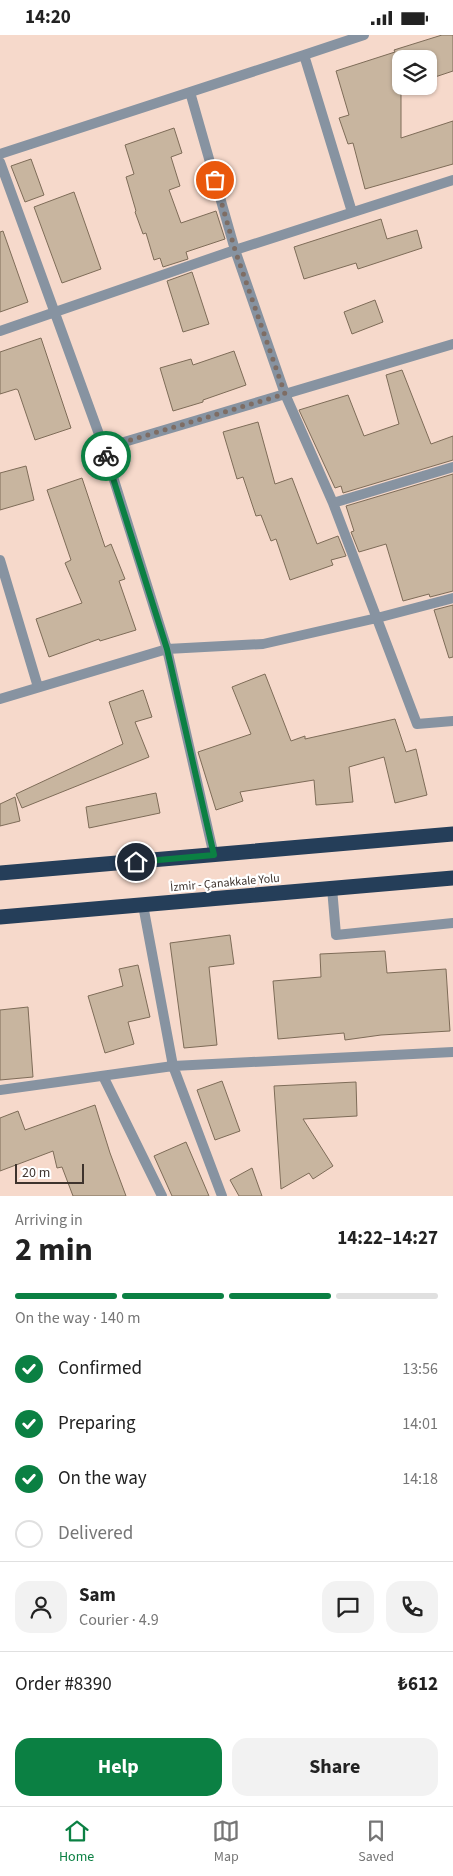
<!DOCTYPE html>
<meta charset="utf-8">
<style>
:root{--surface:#fff;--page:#f2f2f2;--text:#222;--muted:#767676;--line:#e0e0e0;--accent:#0b8043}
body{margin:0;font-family:"Source Sans 3",sans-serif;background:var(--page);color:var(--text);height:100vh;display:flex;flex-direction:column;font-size:19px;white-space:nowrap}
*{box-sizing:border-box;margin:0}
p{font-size:16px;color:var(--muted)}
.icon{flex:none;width:28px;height:28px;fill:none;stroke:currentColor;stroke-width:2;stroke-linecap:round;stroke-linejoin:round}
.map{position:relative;height:1161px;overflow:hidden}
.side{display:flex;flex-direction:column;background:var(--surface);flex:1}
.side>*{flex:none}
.buttons{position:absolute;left:392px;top:15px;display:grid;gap:10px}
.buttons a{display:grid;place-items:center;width:45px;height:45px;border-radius:10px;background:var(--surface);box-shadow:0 1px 4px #0004;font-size:25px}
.scale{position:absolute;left:15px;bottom:12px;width:69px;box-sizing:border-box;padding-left:5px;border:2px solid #3e332d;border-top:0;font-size:14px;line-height:18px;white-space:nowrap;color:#3e332d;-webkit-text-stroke:4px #fff;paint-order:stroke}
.pin{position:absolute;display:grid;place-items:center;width:42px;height:42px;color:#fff;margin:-21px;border:2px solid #fff;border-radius:50%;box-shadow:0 1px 5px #0007}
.courier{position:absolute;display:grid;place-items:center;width:50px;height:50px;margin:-25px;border:4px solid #0b8043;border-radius:50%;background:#fff;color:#222;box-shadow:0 1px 6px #0007}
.summary em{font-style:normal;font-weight:700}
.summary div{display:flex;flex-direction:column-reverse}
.summary{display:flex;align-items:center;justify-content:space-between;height:85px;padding:0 15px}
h1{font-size:32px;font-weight:700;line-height:38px}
.bar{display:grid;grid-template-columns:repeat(4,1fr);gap:8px 5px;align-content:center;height:60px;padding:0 15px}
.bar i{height:6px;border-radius:4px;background:var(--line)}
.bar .active{background:var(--accent)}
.bar p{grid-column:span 4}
.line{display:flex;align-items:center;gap:12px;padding:0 15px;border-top:1px solid var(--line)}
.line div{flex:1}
.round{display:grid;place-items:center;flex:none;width:52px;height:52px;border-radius:15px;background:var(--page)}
ol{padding:0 15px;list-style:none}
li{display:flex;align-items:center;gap:15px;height:55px}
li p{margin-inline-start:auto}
li .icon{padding:5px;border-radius:50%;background:var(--accent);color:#fff;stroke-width:4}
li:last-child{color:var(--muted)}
li i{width:28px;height:28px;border:2px solid var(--line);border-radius:50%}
.primary-button{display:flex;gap:10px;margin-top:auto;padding:10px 15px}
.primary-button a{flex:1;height:58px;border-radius:15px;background:var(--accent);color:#fff;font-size:20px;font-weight:700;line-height:58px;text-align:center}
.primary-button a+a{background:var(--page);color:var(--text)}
.status{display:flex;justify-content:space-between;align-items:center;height:35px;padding:0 25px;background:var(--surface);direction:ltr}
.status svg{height:14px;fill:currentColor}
.menu{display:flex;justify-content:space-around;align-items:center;height:70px;border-top:1px solid var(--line);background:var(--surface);font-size:14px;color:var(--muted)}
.menu a{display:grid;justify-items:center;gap:2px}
.menu .active{color:var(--accent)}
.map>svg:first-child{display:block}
.building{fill:#c8b59f;stroke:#7e6c58}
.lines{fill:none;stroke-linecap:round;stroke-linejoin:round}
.lane{stroke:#8793a1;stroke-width:10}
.street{stroke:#8793a1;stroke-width:10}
.highway{stroke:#253e59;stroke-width:15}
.done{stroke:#7e6d64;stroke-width:5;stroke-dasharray:0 9}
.route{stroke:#0b8043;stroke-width:6}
.labels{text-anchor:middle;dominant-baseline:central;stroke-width:4.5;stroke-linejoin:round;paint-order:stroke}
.street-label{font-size:12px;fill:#3e332d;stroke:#fff}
</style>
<div class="status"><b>14:20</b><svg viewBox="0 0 49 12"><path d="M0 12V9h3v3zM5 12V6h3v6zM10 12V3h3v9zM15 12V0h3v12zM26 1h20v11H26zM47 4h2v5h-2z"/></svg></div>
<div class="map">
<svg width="453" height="1161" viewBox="0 0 453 1161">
<rect width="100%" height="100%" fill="#f6d9cb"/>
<path class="building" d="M442,0H453V36L429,44V24H401V51H405L401,52V103L453,86V129L365,154L353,108L348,109L339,83L349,80L336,36L395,17L394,15Z
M174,93L182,118L171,122L180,151L169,155L181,188L216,176L225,204L186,217L188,224L163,232L160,223L154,225L146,198L143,199L135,177L136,176L126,142L134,139L125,110Z
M31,124L44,160L25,167L11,131Z
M74,157L101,234L62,248L34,172Z
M381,184L387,204L417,195L422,213L358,234L356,228L304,244L294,212Z
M3,196L28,267L0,277V197Z
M192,237L209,289L183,297L167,246Z
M375,265L383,287L352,299L344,277Z
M41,303L71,393L35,405L18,355L16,354L0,359V317Z
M234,316L246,350L203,365V367L173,376L160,333L191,324L193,330Z
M402,335L431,409L453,401V425L343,458L341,451L335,453L299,375L348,360L364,401L399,389L386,340Z
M258,387L275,449L292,443L317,509L338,501L346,521L331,525L333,530L290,545L276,504L271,506L261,480L256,481L243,442L237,444L223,397Z
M26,431L34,465L0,475V438Z
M453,439V556L430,562L429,559L403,566L386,509L359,517L351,497L354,496L346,471Z
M82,443L105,512L111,509L125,544L119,546L136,595L100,606L99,604L49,622L36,584L82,568L65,528L71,525L47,455Z
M453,570V622L449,623L434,575Z
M265,639L291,706L305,701V704L395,684L406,717L416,714L427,760L395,768L384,722L349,732L353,767L316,770L314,745L240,757L243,766L216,775L198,717L251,699L232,652Z
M143,655L152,682L135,687L149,722L22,773L16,759L123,709L109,667Z
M156,758L160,778L89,793L86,772Z
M15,762L20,786L0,791V769Z
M230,900L234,929L209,932L217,1010L184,1013L170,908Z
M385,916L387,938L446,934L450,996L381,1000L345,1005L344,998L278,1004L273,946L321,942L320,919Z
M138,930L150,982L128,987L134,1009L105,1018L88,961L123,951L119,934Z
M28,972L33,1042L0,1045V975Z
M222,1046L240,1096L215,1105L197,1055Z
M356,1047L357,1081L303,1084L333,1131L313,1144L309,1138L281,1154L274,1051Z
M95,1070L110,1118L126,1161H73L62,1132L57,1133L53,1116L0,1136V1083L18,1076L25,1095Z
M186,1107L209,1161H172L154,1121Z
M252,1133L262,1161H239L230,1145Z"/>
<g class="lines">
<path class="lane" d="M103,1041L162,1161"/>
<path class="street" d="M190,57L235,215L285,359L333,468L417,689L453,686
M0,119L304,20
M0,127L104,413L167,614L214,821
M352,177L304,20L364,0
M0,296L235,215L453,145
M104,413L453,309
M333,468L453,432
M0,525L38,652
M0,664L167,614L263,609L377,583L453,563
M332,853L336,900L453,888
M143,870L173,1031L222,1161
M0,1055L173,1031L453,1017"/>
<path class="highway" d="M0,838L453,799
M0,882L453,843"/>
</g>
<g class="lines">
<path class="done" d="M106,421L104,413L285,359L235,215L215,145"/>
<path class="route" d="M106,421L167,614L214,820L136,827"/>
</g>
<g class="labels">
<g class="street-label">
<text transform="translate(225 848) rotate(-5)">İzmir - Çanakkale Yolu</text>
</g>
</g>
</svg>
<div class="buttons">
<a><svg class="icon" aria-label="layers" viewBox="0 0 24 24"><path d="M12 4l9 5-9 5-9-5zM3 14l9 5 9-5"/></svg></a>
</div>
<div class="scale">20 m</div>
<div class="pin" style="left:215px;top:145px;background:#ea580c"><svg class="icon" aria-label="bag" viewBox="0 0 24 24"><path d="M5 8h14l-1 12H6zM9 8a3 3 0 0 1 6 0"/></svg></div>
<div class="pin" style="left:136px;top:827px;background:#1f2937"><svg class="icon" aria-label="home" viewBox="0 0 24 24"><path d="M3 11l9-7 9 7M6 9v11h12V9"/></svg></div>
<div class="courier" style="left:106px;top:421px"><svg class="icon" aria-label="bike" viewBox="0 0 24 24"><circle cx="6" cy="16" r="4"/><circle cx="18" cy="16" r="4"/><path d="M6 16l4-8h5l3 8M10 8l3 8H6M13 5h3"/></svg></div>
</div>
<section class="side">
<div class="summary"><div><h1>2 min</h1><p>Arriving in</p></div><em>14:22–14:27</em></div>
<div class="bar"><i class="active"></i><i class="active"></i><i class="active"></i><i></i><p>On the way · 140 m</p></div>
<ol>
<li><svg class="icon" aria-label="check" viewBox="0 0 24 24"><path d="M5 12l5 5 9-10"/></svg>Confirmed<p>13:56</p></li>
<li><svg class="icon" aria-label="check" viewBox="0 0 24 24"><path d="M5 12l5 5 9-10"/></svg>Preparing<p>14:01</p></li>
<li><svg class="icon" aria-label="check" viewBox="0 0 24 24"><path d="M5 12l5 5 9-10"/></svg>On the way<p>14:18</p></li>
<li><i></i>Delivered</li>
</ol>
<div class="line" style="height:90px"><a class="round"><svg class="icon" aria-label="person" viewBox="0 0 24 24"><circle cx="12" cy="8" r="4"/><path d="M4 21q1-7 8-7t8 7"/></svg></a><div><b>Sam</b><p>Courier · 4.9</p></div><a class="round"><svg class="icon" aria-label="chat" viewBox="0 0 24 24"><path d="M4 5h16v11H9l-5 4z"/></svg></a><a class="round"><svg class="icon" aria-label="phone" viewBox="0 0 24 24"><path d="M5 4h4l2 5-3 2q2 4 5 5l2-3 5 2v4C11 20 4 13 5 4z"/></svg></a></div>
<div class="line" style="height:65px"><div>Order #8390</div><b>₺612</b></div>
<div class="primary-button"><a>Help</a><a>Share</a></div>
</section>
<nav class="menu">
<a class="active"><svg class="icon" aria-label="home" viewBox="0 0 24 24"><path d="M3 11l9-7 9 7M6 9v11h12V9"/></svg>Home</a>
<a><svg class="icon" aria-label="map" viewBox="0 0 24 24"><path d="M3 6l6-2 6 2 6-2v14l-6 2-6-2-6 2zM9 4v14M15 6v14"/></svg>Map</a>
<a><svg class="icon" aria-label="saved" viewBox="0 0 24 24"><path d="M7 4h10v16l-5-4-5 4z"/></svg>Saved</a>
</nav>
